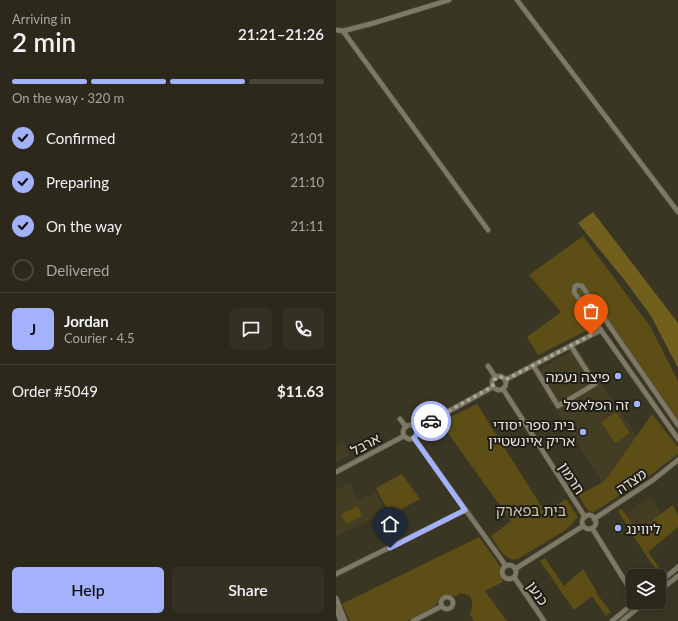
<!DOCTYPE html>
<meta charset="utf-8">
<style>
:root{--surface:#2c281b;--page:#343024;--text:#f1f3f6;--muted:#a6a6a3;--line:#48443a;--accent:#a4b2fc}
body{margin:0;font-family:Lato,"Noto Sans Hebrew",sans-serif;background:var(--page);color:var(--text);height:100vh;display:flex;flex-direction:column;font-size:15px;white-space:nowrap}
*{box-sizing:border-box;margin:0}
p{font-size:13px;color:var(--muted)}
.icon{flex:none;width:22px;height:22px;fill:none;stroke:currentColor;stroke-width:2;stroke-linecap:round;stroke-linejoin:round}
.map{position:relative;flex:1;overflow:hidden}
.side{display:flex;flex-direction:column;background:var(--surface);width:336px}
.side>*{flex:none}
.controls{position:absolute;left:290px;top:569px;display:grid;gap:8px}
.controls a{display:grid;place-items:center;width:40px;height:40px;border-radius:6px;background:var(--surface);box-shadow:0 2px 10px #0003,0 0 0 1px var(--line);font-size:20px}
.pin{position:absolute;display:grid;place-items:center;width:34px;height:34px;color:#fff;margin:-41px -17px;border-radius:50% 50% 50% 0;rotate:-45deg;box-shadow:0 0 4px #0007}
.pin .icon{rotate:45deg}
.courier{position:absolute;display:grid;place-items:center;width:40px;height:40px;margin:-20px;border:3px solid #a4b2fc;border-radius:50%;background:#fff;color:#222;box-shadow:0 1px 5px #0007}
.overview em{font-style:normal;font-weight:600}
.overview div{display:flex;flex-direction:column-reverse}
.overview{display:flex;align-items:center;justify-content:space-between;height:68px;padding:0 12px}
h1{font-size:26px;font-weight:600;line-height:30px}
.bar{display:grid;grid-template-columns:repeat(4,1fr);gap:6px 4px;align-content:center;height:48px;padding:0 12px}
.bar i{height:5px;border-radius:3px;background:var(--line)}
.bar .active{background:var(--accent)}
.bar p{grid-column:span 4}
.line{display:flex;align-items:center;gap:10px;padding:0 12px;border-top:1px solid var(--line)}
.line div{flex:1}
.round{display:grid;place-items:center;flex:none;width:42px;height:42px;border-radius:6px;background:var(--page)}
ol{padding:0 12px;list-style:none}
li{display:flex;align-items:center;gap:12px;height:44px}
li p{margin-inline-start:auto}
li .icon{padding:4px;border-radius:50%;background:var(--accent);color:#111;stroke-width:4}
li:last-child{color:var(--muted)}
li i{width:22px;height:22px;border:2px solid var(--line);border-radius:50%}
.primary-button{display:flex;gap:8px;margin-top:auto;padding:8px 12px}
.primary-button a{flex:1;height:46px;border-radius:6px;background:var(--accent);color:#111;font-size:16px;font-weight:600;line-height:46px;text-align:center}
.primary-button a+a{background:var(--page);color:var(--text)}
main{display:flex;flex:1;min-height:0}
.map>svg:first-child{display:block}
.built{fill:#433d24}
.green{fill:#5c4e15}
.forest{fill:#70601c}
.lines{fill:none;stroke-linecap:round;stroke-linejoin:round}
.minor-casing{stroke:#555142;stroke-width:6}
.minor{stroke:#7e7965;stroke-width:4.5}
.done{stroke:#aba89a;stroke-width:4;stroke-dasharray:0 7.2}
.route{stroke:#a4b2fc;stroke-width:5}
.poi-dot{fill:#a4b2fc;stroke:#1f1d15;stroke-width:1.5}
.labels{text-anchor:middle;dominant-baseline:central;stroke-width:4;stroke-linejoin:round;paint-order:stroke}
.poi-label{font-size:14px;fill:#e8e5da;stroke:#1f1d15;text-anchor:end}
.street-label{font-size:14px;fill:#e8e5da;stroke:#1f1d15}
.neighbourhood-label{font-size:15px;fill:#ccc6b1;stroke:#1f1d15}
</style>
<main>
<section class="side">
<div class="overview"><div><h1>2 min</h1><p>Arriving in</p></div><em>21:21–21:26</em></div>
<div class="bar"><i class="active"></i><i class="active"></i><i class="active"></i><i></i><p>On the way · 320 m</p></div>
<ol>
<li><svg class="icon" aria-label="check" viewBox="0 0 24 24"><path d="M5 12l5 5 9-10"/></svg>Confirmed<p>21:01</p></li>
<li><svg class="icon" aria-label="check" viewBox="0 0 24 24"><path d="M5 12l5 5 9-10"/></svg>Preparing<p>21:10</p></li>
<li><svg class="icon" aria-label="check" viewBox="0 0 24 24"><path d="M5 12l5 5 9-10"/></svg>On the way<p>21:11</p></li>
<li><i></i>Delivered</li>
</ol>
<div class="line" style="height:72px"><b class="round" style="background:var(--accent);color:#111">J</b><div><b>Jordan</b><p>Courier · 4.5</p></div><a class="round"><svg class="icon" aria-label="chat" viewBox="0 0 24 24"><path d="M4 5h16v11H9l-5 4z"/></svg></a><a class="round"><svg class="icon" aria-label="phone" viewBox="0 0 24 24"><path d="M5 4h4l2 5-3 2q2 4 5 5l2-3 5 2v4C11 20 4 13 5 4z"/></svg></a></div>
<div class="line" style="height:52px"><div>Order #5049</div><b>$11.63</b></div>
<div class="primary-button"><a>Help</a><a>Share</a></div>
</section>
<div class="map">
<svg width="342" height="621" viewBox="0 0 342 621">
<rect width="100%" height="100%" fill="#3a3624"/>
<path class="built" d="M241,348L301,436L271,478L266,483L197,373Z
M7,441L14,455L0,462V445Z
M14,483L22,501L40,492L50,513L0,536V490Z
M314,497L325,513L300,531L289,514Z"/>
<path class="green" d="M247,236L314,326L342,381V429L272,320L202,355L191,337L225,312L193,275Z
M141,404L209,512L230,499L242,517L231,529L182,559C168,562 162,546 155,536L175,521L104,422Z
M280,412L294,433L279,443L265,422Z
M316,414L342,447V454L316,474L258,512L252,511L242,495L266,483L271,478Z
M66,474L84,499L54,515L40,488Z
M337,505L342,515V527L312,552L326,571L323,573L311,557L282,511L286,509L301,531Z
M22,506L26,516L10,524L5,514Z
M143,537L164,566L163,574L167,582L149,591L171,621H138L134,615C136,607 138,602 133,595L123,593L122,596H117L110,594L105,597L99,606L71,621H14L6,604Z
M209,558L228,586L247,569L261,592L260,593L275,612L270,616L256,596L238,610L204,561Z"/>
<path class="forest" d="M257,212L342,323V368L315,316L290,282L242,223Z"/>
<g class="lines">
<g class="minor-casing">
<path id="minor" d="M181,0L342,212
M0,30L7,31L38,23L113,0
M7,31L152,230
M197,365L222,406L259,384L235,346
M152,366L160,378
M156 383a7 7 0 1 1 14 0a7 7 0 1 1-14 0Z
M169,380L265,330
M167,389L249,517
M64,419L70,427
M342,425L246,286L241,285L239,286L238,292L342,439
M67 432a7 7 0 1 1 14 0a7 7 0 1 1-14 0Z
M80,429L157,387
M78,438L170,566
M0,472L68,436
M246 522a7 7 0 1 1 14 0a7 7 0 1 1-14 0Z
M258,519L317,480L342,460
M256,528L297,594
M166 572a7 7 0 1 1 14 0a7 7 0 1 1-14 0Z
M179,569L247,526
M0,574L129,510
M178,577L208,621
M323,583L342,567
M323,591L342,576
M105 603a6 6 0 1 1 12 0a6 6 0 1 1-12 0Z
M0,598L9,621
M0,609L5,621
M77,621L106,606
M276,621L299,602
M286,621L309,602"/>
</g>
<use href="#minor" class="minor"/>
</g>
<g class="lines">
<path class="done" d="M95,421L157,386L156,383L160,378L165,377L169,380L255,335"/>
<path class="route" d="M54,548L129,510L78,438L81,434L80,429L95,421"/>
</g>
<g class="poi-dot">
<circle cx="282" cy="376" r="4"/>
<circle cx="301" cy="404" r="4"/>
<circle cx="247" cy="432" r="4"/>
<circle cx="282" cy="528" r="4"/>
</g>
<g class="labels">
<g class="poi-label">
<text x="274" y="376">פיצה נעמה</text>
<text x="293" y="404">זה הפלאפל</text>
<text x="239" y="424">בית ספר יסודי<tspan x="239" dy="16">אריק איינשטיין</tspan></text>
<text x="290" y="528" text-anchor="start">ליווינג</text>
</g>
<g class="street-label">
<text transform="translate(29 444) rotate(-28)">ארבל</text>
<text transform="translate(236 478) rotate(57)">חרמון</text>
<text transform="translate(295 481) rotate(-34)">מצדה</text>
<text transform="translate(202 593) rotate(55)">כנען</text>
</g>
<g class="neighbourhood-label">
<text x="195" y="510">בית בפארק</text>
</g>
</g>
</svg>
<div class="controls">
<a><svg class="icon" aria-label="layers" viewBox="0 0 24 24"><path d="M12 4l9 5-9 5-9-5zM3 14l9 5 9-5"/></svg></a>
</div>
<div class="pin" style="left:255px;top:335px;background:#ea580c"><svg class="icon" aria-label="bag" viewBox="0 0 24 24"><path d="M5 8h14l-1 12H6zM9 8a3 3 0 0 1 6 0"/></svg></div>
<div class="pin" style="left:54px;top:548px;background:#1f2937"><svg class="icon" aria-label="home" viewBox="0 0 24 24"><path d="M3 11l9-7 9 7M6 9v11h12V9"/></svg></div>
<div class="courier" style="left:95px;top:421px"><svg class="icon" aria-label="car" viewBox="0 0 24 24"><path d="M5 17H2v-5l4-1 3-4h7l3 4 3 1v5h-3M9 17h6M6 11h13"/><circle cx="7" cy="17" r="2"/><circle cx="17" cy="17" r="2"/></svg></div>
</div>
</main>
